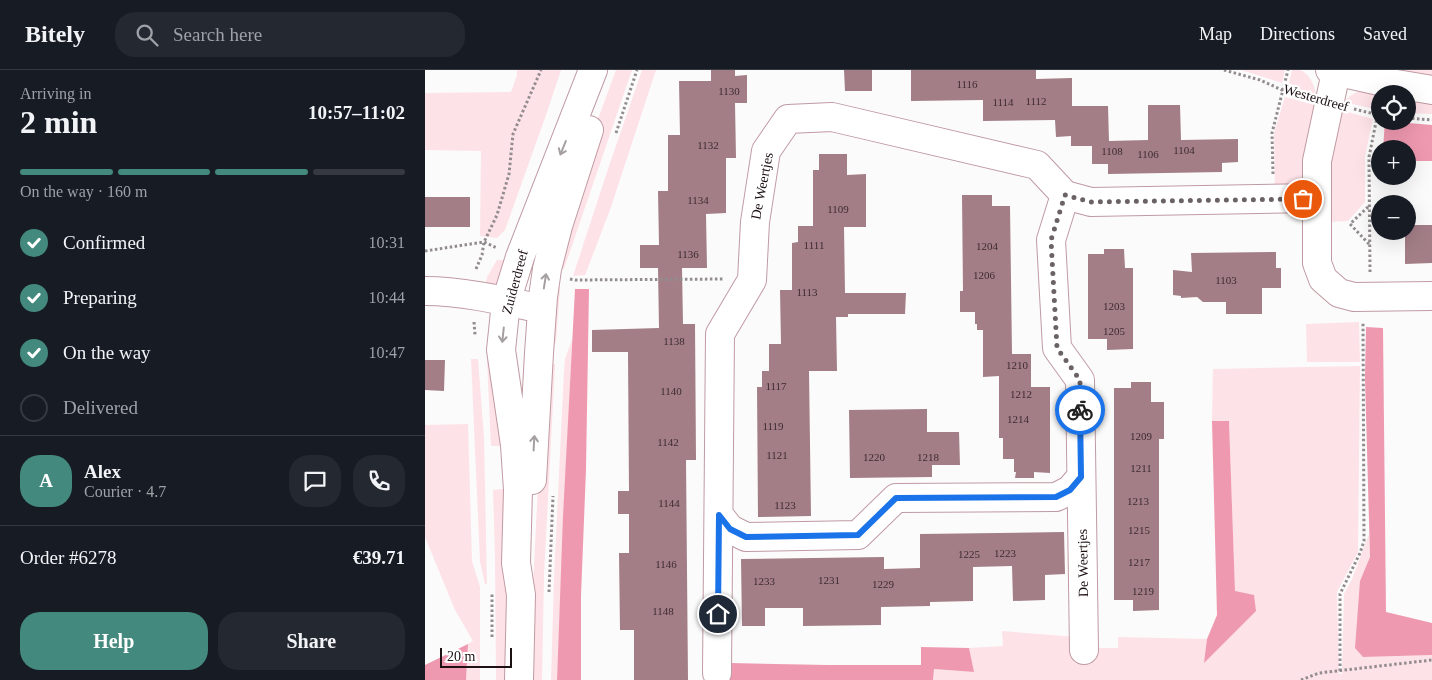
<!DOCTYPE html>
<meta charset="utf-8">
<style>
:root{--surface:#171b24;--page:#242831;--text:#f1f3f6;--muted:#9ea1a6;--line:#363941;--accent:#44897e}
body{margin:0;font-family:Georgia,serif;background:var(--page);color:var(--text);height:100vh;display:flex;flex-direction:column;font-size:19px;white-space:nowrap}
*{box-sizing:border-box;margin:0}
p{font-size:16px;color:var(--muted)}
.icon{flex:none;width:28px;height:28px;fill:none;stroke:currentColor;stroke-width:2;stroke-linecap:round;stroke-linejoin:round}
.map{position:relative;flex:1;overflow:hidden}
.drawer{display:flex;flex-direction:column;background:var(--surface);width:425px}
.drawer>*{flex:none}
.buttons{position:absolute;left:946px;top:15px;display:grid;gap:10px}
.buttons a{display:grid;place-items:center;width:45px;height:45px;border-radius:50%;background:var(--surface);box-shadow:0 5px 20px #0002;font-size:25px}
.scale{position:absolute;left:15px;bottom:12px;width:72px;box-sizing:border-box;padding-left:5px;border:2px solid #1d1013;border-top:0;font-size:14px;line-height:18px;white-space:nowrap;color:#1d1013;-webkit-text-stroke:4px #fff;paint-order:stroke}
.pin{position:absolute;display:grid;place-items:center;width:42px;height:42px;color:#fff;margin:-21px;border:2px solid #fff;border-radius:50%;box-shadow:0 1px 5px #0007}
.courier{position:absolute;display:grid;place-items:center;width:50px;height:50px;margin:-25px;border:4px solid #1a73e8;border-radius:50%;background:#fff;color:#222;box-shadow:0 1px 6px #0007}
.overview em{font-style:normal;font-weight:700}
.overview div{display:flex;flex-direction:column-reverse}
.overview{display:flex;align-items:center;justify-content:space-between;height:85px;padding:0 20px}
h1{font-size:32px;font-weight:700;line-height:38px}
.bar{display:grid;grid-template-columns:repeat(4,1fr);gap:8px 5px;align-content:center;height:60px;padding:0 20px}
.bar i{height:6px;border-radius:4px;background:var(--line)}
.bar .selected{background:var(--accent)}
.bar p{grid-column:span 4}
.line{display:flex;align-items:center;gap:12px;padding:0 20px;border-top:1px solid var(--line)}
.line div{flex:1}
.round{display:grid;place-items:center;flex:none;width:52px;height:52px;border-radius:20px;background:var(--page)}
ol{padding:0 20px;list-style:none}
li{display:flex;align-items:center;gap:15px;height:55px}
li p{margin-inline-start:auto}
li .icon{padding:5px;border-radius:50%;background:var(--accent);color:#fff;stroke-width:4}
li:last-child{color:var(--muted)}
li i{width:28px;height:28px;border:2px solid var(--line);border-radius:50%}
.action{display:flex;gap:10px;margin-top:auto;padding:10px 20px}
.action a{flex:1;height:58px;border-radius:20px;background:var(--accent);color:#fff;font-size:20px;font-weight:700;line-height:58px;text-align:center}
.action a+a{background:var(--page);color:var(--text)}
header{display:flex;align-items:center;gap:30px;box-sizing:border-box;height:70px;padding:0 25px;background:var(--surface);border-bottom:1px solid var(--line)}
header strong{font-size:24px}
nav{display:flex;gap:28px;margin-inline-start:auto;font-size:18px}
.search{width:350px;height:45px;background:var(--page);display:flex;align-items:center;gap:12px;box-sizing:border-box;padding:0 18px;border-radius:20px;color:var(--muted);font-size:19px}
main{display:flex;flex:1;min-height:0}
.map>svg:first-child{display:block}
.green{fill:#fde2e8}
.forest{fill:#ef99b0}
.building{fill:#a37e87}
.lines{fill:none;stroke-linecap:round;stroke-linejoin:round}
.minor-casing{stroke:#c09aa3;stroke-width:30}
.tertiary-casing{stroke:#c09aa3;stroke-width:30}
.path{stroke:#938c8e;stroke-width:3;stroke-dasharray:2.5 2.5;stroke-linecap:butt}
.minor{stroke:#fff;stroke-width:28}
.tertiary{stroke:#fff;stroke-width:28}
.oneway{stroke:#a59fa1}
.done{stroke:#6b6264;stroke-width:5;stroke-dasharray:0 9}
.route{stroke:#1a73e8;stroke-width:6}
.labels{text-anchor:middle;dominant-baseline:central;stroke-width:4.5;stroke-linejoin:round;paint-order:stroke}
.number-label{font-size:11px;fill:#3e2c30}
.street-label{font-size:14px;fill:#1d1013;stroke:#fff}
</style>
<header>
<strong>Bitely</strong>
<div class="search"><svg class="icon" aria-label="search" viewBox="0 0 24 24"><circle cx="10" cy="10" r="6"/><path d="M15 15l6 6"/></svg>Search here</div>
<nav><a>Map</a><a>Directions</a><a>Saved</a></nav>
</header>
<main>
<section class="drawer">
<div class="overview"><div><h1>2 min</h1><p>Arriving in</p></div><em>10:57–11:02</em></div>
<div class="bar"><i class="selected"></i><i class="selected"></i><i class="selected"></i><i></i><p>On the way · 160 m</p></div>
<ol>
<li><svg class="icon" aria-label="check" viewBox="0 0 24 24"><path d="M5 12l5 5 9-10"/></svg>Confirmed<p>10:31</p></li>
<li><svg class="icon" aria-label="check" viewBox="0 0 24 24"><path d="M5 12l5 5 9-10"/></svg>Preparing<p>10:44</p></li>
<li><svg class="icon" aria-label="check" viewBox="0 0 24 24"><path d="M5 12l5 5 9-10"/></svg>On the way<p>10:47</p></li>
<li><i></i>Delivered</li>
</ol>
<div class="line" style="height:90px"><b class="round" style="background:var(--accent);color:#fff">A</b><div><b>Alex</b><p>Courier · 4.7</p></div><a class="round"><svg class="icon" aria-label="chat" viewBox="0 0 24 24"><path d="M4 5h16v11H9l-5 4z"/></svg></a><a class="round"><svg class="icon" aria-label="phone" viewBox="0 0 24 24"><path d="M5 4h4l2 5-3 2q2 4 5 5l2-3 5 2v4C11 20 4 13 5 4z"/></svg></a></div>
<div class="line" style="height:65px"><div>Order #6278</div><b>€39.71</b></div>
<div class="action"><a>Help</a><a>Share</a></div>
</section>
<div class="map">
<svg width="1007" height="610" viewBox="0 0 1007 610">
<rect width="100%" height="100%" fill="#fbfbfb"/>
<path class="green" d="M92,0H136L121,45L80,160L72,168L55,166L56,81L0,80V23L86,22L92,5Z
M191,0H207L139,199L129,196L163,76Z
M217,0H231L185,140L160,205L148,206L183,99Z
M816,0H860L857,13Z
M867,0C867,0 875,0 875,0C884,3 890,16 891,24L863,17Z
M965,0H1007V14Z
M955,18L950,39L918,32C931,20 938,19 955,18Z
M982,24L1007,26V44L983,43Z
M860,27L893,36L879,114L874,119L850,124L849,63Z
M912,39L948,49L940,86V132L923,151L902,152L901,122Z
M72,190H80C77,203 77,217 60,216L62,207Z
M130,213L134,216L135,219L131,271L130,274L128,276Z
M934,252L935,292H882L881,254Z
M147,270L132,610H126L129,508L139,301L140,289Z
M46,289H53L59,367L62,514H60L55,492Z
M62,290L71,291L77,376H66Z
M121,293L130,294L119,506L117,610H106L107,536L119,294Z
M935,296L933,482L912,522L914,604H917L919,524L927,509L944,464L945,487L935,511L938,587L1007,585V610H508L509,599L548,602L544,578L578,576L577,561L651,567L672,578H693V567L782,569L780,592L810,521L804,352L787,351L788,299Z
M43,354L47,491L55,517V610H41L43,574L48,571L30,540L0,467V355Z
M78,419L86,472L82,610H71L70,487L68,420Z"/>
<path class="forest" d="M960,51L1007,55V91H983L982,79H958Z
M150,219H164L161,399L156,526V610H132L138,446Z
M941,257L958,258L961,542L1007,553V585L938,587L930,578L935,511L945,487L940,308Z
M787,351H804L810,521L829,525L831,541L779,593L782,569L792,545Z
M43,574L41,610H0V595Z
M496,577L544,578L549,602L509,599L508,610H305V593L403,595H496Z"/>
<path class="building" d="M286,0H310V6L322,5V33H310L311,88H301V143L281,144L282,198H257L258,254H270L271,390H261L263,610H209V560H195L194,483H204V444H193V421H204L203,282H167V260L234,258L233,198H215V175H234L233,121H243V65H255L254,11H286Z
M419,0H447V21H420Z
M486,0H611V9L647,8V36H683L684,71L723,70V35H755L756,70L813,69V92L797,93V102L683,104V94H667V76H646V66L631,67L630,50L558,51V30L486,31Z
M394,84H422V105L441,104V157H419L420,223H481L480,244H423V247H411L412,301H384L386,446L333,447L332,317H337V301H344V274H356L355,220H367V173L373,172V156H388V100H394Z
M537,125H567V136H585L587,284H606V317H625V403L609,402V408H590L591,402H589V389H578V368H574V306L558,307V260H552V254H550V242H535V221H538Z
M0,127H45V157H0Z
M982,155H1007V193L980,194V161H982Z
M679,179H699L700,198H708V279L682,280V269H663V184H679Z
M851,182V198H856V218H837V244H801V232H778L772,227L756,228V226L748,225V200L767,202L766,183Z
M0,290H20L19,321L0,320Z
M706,312H726V332H739V369H734V540L708,541V530H689V318H706Z
M502,339V362H534L535,395H507V407L425,408L424,340Z
M639,462L640,504L620,505V530L588,531L587,496L548,497V531L505,532V536L456,537V555L378,556V538H340V556H317L316,489L459,487V499L495,498V464Z"/>
<g class="lines">
<g class="minor-casing">
<path id="minor" d="M911,2L892,91V193L898,209L914,223L929,227L1007,226
M640,125L626,170L632,278L655,310L659,580
M0,221C38,221 80,231 117,239
M294,445L305,459L321,467L433,465L471,428L631,427L645,420L656,407
M292,603L295,264L327,210L330,152L341,81L363,49L407,47L612,95L640,125L666,132L892,128"/>
</g>
<g class="tertiary-casing">
<path id="tertiary" d="M905,0L959,12L1007,20
M107,410L114,283L118,227L122,199L133,156L164,60
M94,610L96,525L91,493L93,420L90,375L76,280L81,232L95,187L168,0"/>
</g>
<path class="path" d="M799,0L835,10L866,24L881,27
M929,39L954,45
M982,48L1007,50
M191,63L212,0
M848,104L847,63L863,0
M944,174L925,154L944,136
M0,181L59,172L72,178
M51,199L57,185L59,172L72,145L84,104L88,64L116,0
M945,202L944,87L954,37
M145,209L150,210L299,209
M49,252L50,265
M124,522L128,426
M67,567V523
M915,601V524L935,483L939,471L938,252
M876,610L894,603L1007,590"/>
<use href="#minor" class="minor"/>
<use href="#tertiary" class="tertiary"/>
</g>
<defs><path id="oneway-shaft" d="M-6 0H5M1.5-3L5.5 0L1.5 3" fill="none" stroke-width="1.6" stroke-linecap="round" stroke-linejoin="round" transform="scale(1.25)"/></defs>
<g class="oneway">
<use href="#oneway-shaft" transform="translate(138 78) rotate(112)"/>
<use href="#oneway-shaft" transform="translate(120 211) rotate(-81)"/>
<use href="#oneway-shaft" transform="translate(78 265) rotate(96)"/>
<use href="#oneway-shaft" transform="translate(109 373) rotate(-87)"/>
</g>
<g class="lines">
<path class="done" d="M655,340V310L632,278L626,170L640,125L666,132L878,129"/>
<path class="route" d="M293,544L294,445L305,459L321,467L433,465L471,428L631,427L645,420L656,407L655,340"/>
</g>
<g class="labels">
<g class="number-label">
<text x="542" y="14">1116</text>
<text x="304" y="21">1130</text>
<text x="611" y="31">1112</text>
<text x="578" y="32">1114</text>
<text x="283" y="75">1132</text>
<text x="759" y="80">1104</text>
<text x="687" y="81">1108</text>
<text x="723" y="84">1106</text>
<text x="273" y="130">1134</text>
<text x="413" y="139">1109</text>
<text x="389" y="175">1111</text>
<text x="562" y="176">1204</text>
<text x="263" y="184">1136</text>
<text x="559" y="205">1206</text>
<text x="801" y="210">1103</text>
<text x="382" y="222">1113</text>
<text x="689" y="236">1203</text>
<text x="689" y="261">1205</text>
<text x="249" y="271">1138</text>
<text x="592" y="295">1210</text>
<text x="351" y="316">1117</text>
<text x="246" y="321">1140</text>
<text x="596" y="324">1212</text>
<text x="593" y="349">1214</text>
<text x="348" y="356">1119</text>
<text x="716" y="366">1209</text>
<text x="243" y="372">1142</text>
<text x="352" y="385">1121</text>
<text x="449" y="387">1220</text>
<text x="503" y="387">1218</text>
<text x="716" y="398">1211</text>
<text x="713" y="431">1213</text>
<text x="244" y="433">1144</text>
<text x="360" y="435">1123</text>
<text x="714" y="460">1215</text>
<text x="580" y="483">1223</text>
<text x="544" y="484">1225</text>
<text x="714" y="492">1217</text>
<text x="241" y="494">1146</text>
<text x="404" y="510">1231</text>
<text x="339" y="511">1233</text>
<text x="458" y="514">1229</text>
<text x="718" y="521">1219</text>
<text x="238" y="541">1148</text>
</g>
<g class="street-label">
<text transform="translate(891 28) rotate(16)">Westerdreef</text>
<text transform="translate(337 116) rotate(-79)">De Weertjes</text>
<text transform="translate(90 212) rotate(-75)">Zuiderdreef</text>
<text transform="translate(658 493) rotate(-91)">De Weertjes</text>
</g>
</g>
</svg>
<div class="buttons">
<a><svg class="icon" aria-label="locate" viewBox="0 0 24 24"><circle cx="12" cy="12" r="6"/><path d="M12 2v4M12 18v4M2 12h4M18 12h4"/></svg></a>
<a>+</a>
<a>−</a>
</div>
<div class="scale">20 m</div>
<div class="pin" style="left:878px;top:129px;background:#ea580c"><svg class="icon" aria-label="bag" viewBox="0 0 24 24"><path d="M5 8h14l-1 12H6zM9 8a3 3 0 0 1 6 0"/></svg></div>
<div class="pin" style="left:293px;top:544px;background:#1f2937"><svg class="icon" aria-label="home" viewBox="0 0 24 24"><path d="M3 11l9-7 9 7M6 9v11h12V9"/></svg></div>
<div class="courier" style="left:655px;top:340px"><svg class="icon" aria-label="bike" viewBox="0 0 24 24"><circle cx="6" cy="16" r="4"/><circle cx="18" cy="16" r="4"/><path d="M6 16l4-8h5l3 8M10 8l3 8H6M13 5h3"/></svg></div>
</div>
</main>
